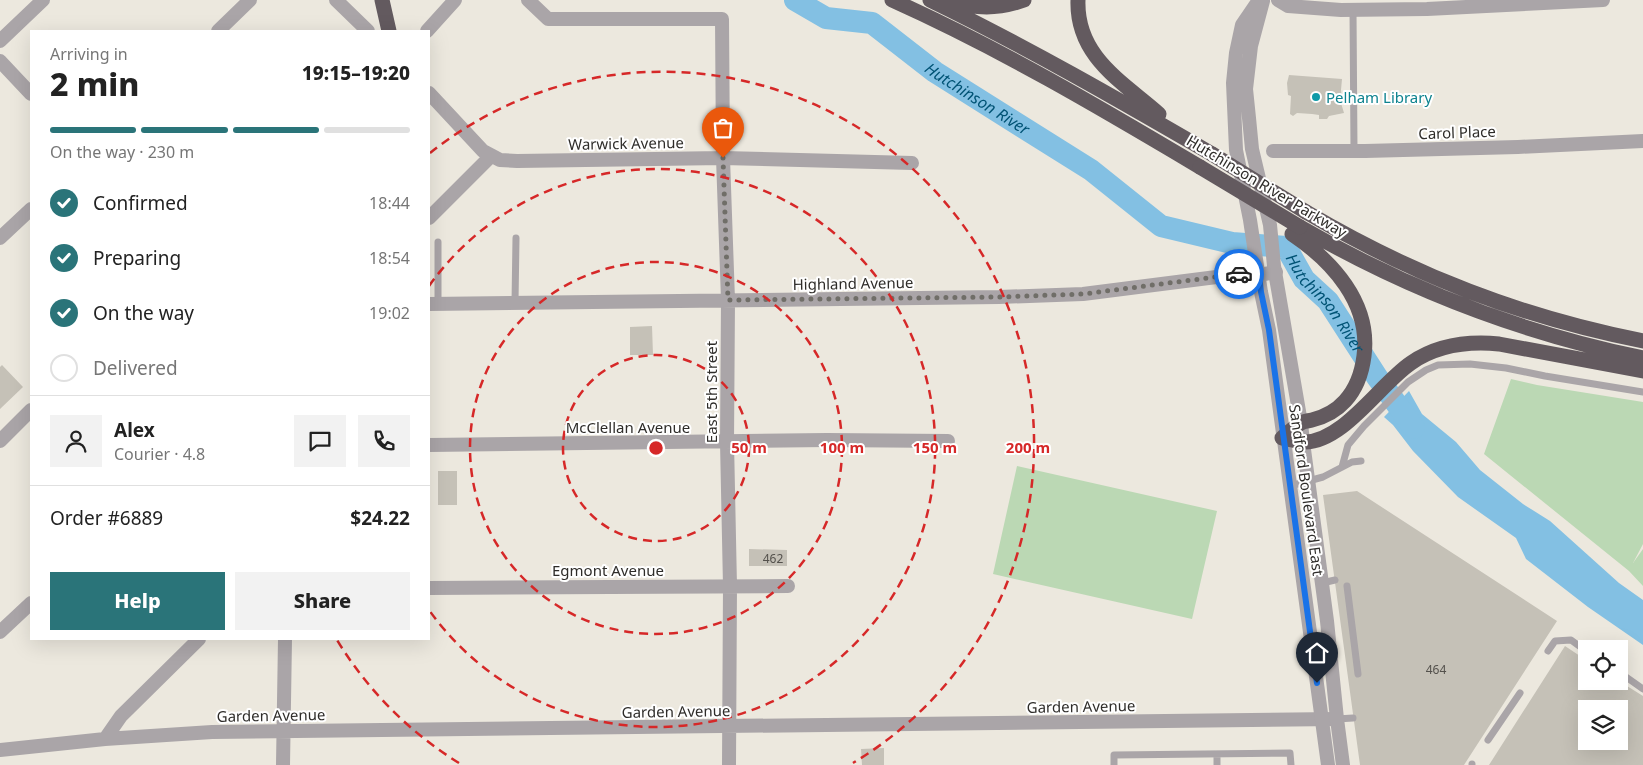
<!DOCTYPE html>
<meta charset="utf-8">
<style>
:root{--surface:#fff;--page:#f2f2f2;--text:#222;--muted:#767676;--line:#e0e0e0;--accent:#2a7479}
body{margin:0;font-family:"Noto Sans",sans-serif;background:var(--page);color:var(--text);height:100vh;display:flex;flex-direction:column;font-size:19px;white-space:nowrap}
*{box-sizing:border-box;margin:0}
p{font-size:16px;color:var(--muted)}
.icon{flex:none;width:28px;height:28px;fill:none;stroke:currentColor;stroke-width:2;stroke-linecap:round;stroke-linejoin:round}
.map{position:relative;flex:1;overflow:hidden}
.drawer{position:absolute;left:30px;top:30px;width:400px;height:610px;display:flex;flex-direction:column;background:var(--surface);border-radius:0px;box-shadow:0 5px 20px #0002}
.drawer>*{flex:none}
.fabs{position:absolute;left:1578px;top:640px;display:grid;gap:10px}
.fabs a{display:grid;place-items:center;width:50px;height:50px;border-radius:0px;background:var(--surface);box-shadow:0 5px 20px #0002;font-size:25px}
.pin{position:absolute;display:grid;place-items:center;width:42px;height:42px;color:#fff;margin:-51px -21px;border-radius:50% 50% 50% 0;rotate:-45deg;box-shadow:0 0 5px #0007}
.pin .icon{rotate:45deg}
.courier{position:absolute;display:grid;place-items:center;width:50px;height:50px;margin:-25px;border:4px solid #1a73e8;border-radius:50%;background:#fff;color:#222;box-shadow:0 1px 6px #0007}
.head em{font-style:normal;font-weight:800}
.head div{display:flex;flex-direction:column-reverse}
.head{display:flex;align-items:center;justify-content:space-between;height:85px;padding:0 20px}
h1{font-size:32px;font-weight:800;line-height:38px}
.bar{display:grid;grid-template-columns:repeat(4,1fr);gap:8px 5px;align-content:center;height:60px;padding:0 20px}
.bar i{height:6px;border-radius:4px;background:var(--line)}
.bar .active{background:var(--accent)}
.bar p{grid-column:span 4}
.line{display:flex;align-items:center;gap:12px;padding:0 20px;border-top:1px solid var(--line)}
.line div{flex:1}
.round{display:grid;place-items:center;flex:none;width:52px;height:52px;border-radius:0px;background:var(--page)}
ol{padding:0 20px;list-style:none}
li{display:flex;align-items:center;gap:15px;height:55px}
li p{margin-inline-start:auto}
li .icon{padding:5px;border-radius:50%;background:var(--accent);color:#fff;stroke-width:4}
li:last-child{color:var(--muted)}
li i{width:28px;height:28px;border:2px solid var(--line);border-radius:50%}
.primary-button{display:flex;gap:10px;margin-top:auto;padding:10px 20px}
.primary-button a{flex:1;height:58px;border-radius:0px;background:var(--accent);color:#fff;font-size:20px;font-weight:800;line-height:58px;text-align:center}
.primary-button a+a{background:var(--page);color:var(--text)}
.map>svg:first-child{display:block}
.green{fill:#bbd8b4}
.water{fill:#83c0e3}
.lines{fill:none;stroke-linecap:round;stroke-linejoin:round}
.river{stroke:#83c0e3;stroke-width:22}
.building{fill:#c5c1b7;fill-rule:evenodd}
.service{stroke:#aaa5a8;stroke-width:7}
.minor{stroke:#aaa5a8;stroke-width:14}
.tertiary{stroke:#aaa5a8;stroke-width:14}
.motorway{stroke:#635a5f;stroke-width:15}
.motorway-bridge{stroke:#635a5f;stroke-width:15}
.done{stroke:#706e68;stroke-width:5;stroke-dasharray:0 9}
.route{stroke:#1a73e8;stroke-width:6}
.ring{fill:none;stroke:#d62828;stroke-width:2.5;stroke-dasharray:9 6}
.culture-dot{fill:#0f9aa8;stroke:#fff;stroke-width:2}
.labels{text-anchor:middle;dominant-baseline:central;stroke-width:4;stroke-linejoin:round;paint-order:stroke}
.number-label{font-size:12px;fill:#54514c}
.culture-label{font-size:15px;fill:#0d838f;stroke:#fff;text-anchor:start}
.street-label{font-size:15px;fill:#2e2c29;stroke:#fff}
.water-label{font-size:16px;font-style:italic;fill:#015375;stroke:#fff}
.centre{fill:#d62828;stroke:#fff;stroke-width:2.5}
.ring-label{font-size:15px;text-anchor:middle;font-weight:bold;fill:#d62828;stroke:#fff;stroke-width:4;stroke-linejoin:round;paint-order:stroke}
</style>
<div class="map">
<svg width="1643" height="765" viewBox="0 0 1643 765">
<rect width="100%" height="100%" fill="#ece8de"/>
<path class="green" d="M1511,379L1537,385L1643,402V544L1633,563L1643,549V586L1629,571L1484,454Z
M1017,466L1217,511L1192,619L993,574Z"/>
<path class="water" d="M1409,391L1422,414L1456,442L1480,470L1523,504L1550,521L1619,583L1643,600V645L1588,607L1526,559L1516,538L1458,497L1413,451L1393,425L1384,417Z"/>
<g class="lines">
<path class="river" id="s1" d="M795,0L826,18L872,23L935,72L1091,170L1161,226L1232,243L1286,247L1304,279L1328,301L1377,377L1414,428"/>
</g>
<path class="building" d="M1289,75L1342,79L1341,90L1342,99L1334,100L1335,103H1341L1344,113L1329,116L1327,119H1319V115L1312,114L1297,113L1293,116L1290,114L1291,96L1288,95L1287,83Z
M652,326L653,355H630V327Z
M2,365L23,387L0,409V367Z
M438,471H457V505H438Z
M1357,491L1557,621L1464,765H1360L1323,495Z
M749,549L787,550V566H749Z
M1565,646L1586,660V681H1619L1643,696V765H1489ZM1586,709H1619V741H1586Z
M884,748V765H862L861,749Z"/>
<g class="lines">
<path class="service" d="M1353,10L1354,150
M438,242V304
M515,303L516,238
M1342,467L1348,445L1364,426L1408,382L1426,370L1438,365L1470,364L1506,368L1545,376L1643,392
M1290,486L1323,477L1352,462L1361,461
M1322,583L1335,580
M1347,586L1358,674
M1548,651L1555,641L1571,640L1586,651
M1619,672L1643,689
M1337,719L1353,718
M1488,740L1520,693
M1217,755V765
M1114,765V755L1290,753L1291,765
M1472,765V764"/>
<path class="minor" d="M336,0L368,31
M528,0L548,19H722L723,158L728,300L727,442L730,586L729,765
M218,31L250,0
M0,41L43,0
M0,61L31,94
M429,93L483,151L500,160L517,161L723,158L912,163
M1273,151H1365L1518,147L1643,141
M429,218L491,156
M0,238L31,209
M429,304L999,297L1083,294L1240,274L1259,275L1276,272
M429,445L827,440L948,441
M429,588L788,586
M0,632L31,603
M105,739L121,716L199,639
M0,750L105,739L212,732L1337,719
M283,765L285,639"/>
<path class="tertiary" d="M1259,0L1242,25L1236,53L1233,83L1236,150L1250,220L1261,292L1269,330L1328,765
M1278,0L1288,6L1341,10L1427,9L1603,0
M1263,1L1251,46L1246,89L1249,118L1252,149L1270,225L1274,266L1301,423L1303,442L1327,621L1337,719L1343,765
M427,31L455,0
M0,441L31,410"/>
<path class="motorway" d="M382,0L389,31
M892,0C999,48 1099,107 1200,167
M930,0C1027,47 1119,100 1212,154
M952,0C976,10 999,9 1024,0
M1078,0C1076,57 1123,82 1159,114
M1306,212C1413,275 1521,317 1643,341
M1300,227C1407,289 1521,333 1643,358
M1282,438C1290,439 1298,442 1305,442C1344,441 1380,384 1411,363C1437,345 1468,341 1499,344L1643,371
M1282,438C1288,433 1294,427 1301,423C1304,421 1308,421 1312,420C1324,417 1336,411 1345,401C1356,389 1362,372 1364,356C1371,303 1332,261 1292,234"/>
<path class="motorway-bridge" d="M1212,154L1306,212
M1200,167L1300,227"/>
</g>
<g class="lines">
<path class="done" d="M723,158L728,300L999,297L1083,294L1239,274"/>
<path class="route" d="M1239,274L1259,275L1261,292L1269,330L1317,683"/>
</g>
<g class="ring">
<circle cx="656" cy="448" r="93"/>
<circle cx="656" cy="448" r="186"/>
<path d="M429 286A279 279 0 1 1 429 610"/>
<path d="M459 763A372 372 0 0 1 337 640M430 153A372 372 0 1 1 853 763"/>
</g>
<circle class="culture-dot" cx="1316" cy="97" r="5"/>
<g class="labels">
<g class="number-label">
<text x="773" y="558">462</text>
<text x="1436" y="669">464</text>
</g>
<g class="culture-label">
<text x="1326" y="97">Pelham Library</text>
</g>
<g class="street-label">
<text transform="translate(1457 132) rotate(-2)">Carol Place</text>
<text transform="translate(626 143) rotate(-1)">Warwick Avenue</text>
<text transform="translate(1267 186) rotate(31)">Hutchinson River Parkway</text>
<text transform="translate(853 283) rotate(-1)">Highland Avenue</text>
<text transform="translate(711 392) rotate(-90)">East 5th Street</text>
<text x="628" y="427">McClellan Avenue</text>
<text transform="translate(1307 490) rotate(82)">Sandford Boulevard East</text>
<text x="608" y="570">Egmont Avenue</text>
<text transform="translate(1081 706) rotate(-1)">Garden Avenue</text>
<text transform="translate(676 711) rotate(-1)">Garden Avenue</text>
<text transform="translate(271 715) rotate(-1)">Garden Avenue</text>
</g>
<g class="water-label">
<text stroke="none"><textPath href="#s1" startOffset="212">Hutchinson River</textPath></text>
<text stroke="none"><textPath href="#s1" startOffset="632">Hutchinson River</textPath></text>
</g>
</g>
<circle cx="656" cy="448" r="8" class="centre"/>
<g class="ring-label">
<text x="749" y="453">50 m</text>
<text x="842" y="453">100 m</text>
<text x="935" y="453">150 m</text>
<text x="1028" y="453">200 m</text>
</g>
</svg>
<div class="fabs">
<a><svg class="icon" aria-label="locate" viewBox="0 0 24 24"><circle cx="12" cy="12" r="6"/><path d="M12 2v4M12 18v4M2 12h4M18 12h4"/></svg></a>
<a><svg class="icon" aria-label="layers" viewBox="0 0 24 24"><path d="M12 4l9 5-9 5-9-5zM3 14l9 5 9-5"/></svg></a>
</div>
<div class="pin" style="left:723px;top:158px;background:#ea580c"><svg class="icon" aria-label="bag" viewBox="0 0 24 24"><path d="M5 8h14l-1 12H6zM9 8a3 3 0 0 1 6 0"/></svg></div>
<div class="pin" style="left:1317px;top:683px;background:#1f2937"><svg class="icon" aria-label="home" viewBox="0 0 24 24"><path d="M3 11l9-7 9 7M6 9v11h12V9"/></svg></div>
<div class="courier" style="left:1239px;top:274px"><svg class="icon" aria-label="car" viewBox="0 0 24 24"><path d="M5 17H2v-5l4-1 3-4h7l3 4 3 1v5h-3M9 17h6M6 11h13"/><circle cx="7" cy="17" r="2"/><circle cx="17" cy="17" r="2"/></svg></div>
<section class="drawer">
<div class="head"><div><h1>2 min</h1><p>Arriving in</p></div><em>19:15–19:20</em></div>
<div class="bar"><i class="active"></i><i class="active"></i><i class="active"></i><i></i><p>On the way · 230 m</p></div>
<ol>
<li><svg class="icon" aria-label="check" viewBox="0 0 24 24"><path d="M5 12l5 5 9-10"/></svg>Confirmed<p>18:44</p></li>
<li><svg class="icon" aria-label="check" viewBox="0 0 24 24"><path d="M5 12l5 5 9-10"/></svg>Preparing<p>18:54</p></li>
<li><svg class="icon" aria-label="check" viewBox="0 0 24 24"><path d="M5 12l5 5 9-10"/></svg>On the way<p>19:02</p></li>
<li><i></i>Delivered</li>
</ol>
<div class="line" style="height:90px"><a class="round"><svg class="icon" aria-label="person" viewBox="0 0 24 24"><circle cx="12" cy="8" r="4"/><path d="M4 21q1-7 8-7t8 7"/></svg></a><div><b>Alex</b><p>Courier · 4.8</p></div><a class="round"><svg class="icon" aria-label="chat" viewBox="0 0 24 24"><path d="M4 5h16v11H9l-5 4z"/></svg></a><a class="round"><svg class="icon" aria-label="phone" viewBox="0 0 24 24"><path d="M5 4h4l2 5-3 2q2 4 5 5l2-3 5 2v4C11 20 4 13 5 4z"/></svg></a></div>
<div class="line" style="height:65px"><div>Order #6889</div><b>$24.22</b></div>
<div class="primary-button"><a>Help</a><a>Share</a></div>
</section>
</div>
